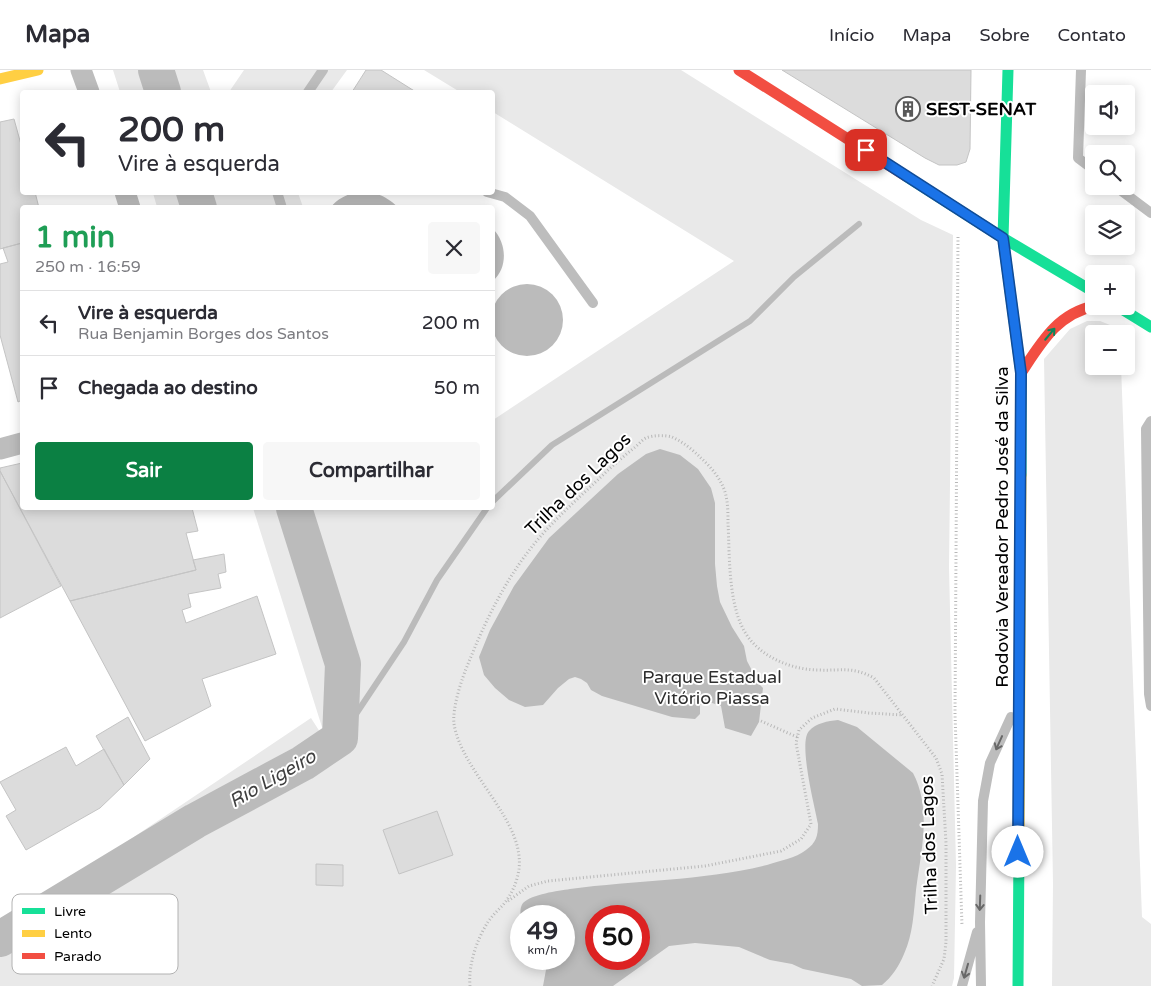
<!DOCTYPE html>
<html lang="pt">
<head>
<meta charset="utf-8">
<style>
	body { margin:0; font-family:"Varela Round",sans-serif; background:#f7f7f7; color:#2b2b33; height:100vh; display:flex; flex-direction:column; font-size:19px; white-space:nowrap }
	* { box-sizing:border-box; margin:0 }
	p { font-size:16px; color:#7c7c81 }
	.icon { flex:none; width:28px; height:28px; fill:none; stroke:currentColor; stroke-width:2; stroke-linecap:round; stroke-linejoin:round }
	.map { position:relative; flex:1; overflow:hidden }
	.sheet { position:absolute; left:20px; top:135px; width:475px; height:305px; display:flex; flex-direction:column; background:#fff; border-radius:5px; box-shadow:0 2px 12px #0003 }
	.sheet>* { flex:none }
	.guide { position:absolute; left:20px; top:20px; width:475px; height:105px; border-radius:5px; box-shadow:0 2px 12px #0003; background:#fff; color:#2b2b33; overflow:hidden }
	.tools { position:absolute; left:1085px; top:15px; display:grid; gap:10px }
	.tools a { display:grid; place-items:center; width:50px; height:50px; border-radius:5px; background:#fff; box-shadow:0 2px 12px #0003; font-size:25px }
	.speed { position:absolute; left:510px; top:835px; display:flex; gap:10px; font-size:25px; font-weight:700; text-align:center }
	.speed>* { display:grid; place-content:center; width:65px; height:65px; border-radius:50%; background:#fff; box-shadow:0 2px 12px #0003; line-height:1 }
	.speed small { font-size:12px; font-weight:400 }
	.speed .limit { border:8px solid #d22; background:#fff; color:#111 }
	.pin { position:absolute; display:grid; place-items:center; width:42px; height:42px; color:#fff; margin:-21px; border-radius:10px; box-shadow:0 2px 8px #0006 }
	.me { position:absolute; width:55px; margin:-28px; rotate:0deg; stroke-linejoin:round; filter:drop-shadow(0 0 4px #0008) }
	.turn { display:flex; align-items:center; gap:18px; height:105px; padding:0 15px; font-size:22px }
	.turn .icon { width:65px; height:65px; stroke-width:2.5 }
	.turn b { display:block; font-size:35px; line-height:42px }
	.round { display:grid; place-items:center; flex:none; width:52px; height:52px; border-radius:5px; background:#f7f7f7 }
	.overview { display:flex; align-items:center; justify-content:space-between; height:85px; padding:0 15px }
	h1 { font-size:30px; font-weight:700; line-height:38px; color:#1e9e55 }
	.primary-button { display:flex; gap:10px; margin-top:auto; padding:10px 15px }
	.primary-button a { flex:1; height:58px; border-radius:5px; background:#0b8043; color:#fff; font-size:20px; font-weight:700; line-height:58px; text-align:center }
	.primary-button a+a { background:#f7f7f7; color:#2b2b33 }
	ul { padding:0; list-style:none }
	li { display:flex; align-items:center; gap:15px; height:65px; padding:0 15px; border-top:1px solid #e1e1e2 }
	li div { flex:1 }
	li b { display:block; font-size:19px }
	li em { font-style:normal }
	header { display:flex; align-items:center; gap:30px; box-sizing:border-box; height:70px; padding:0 25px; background:#fff; border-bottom:1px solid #e1e1e2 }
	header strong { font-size:24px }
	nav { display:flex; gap:28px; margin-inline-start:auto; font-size:18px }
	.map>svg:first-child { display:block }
</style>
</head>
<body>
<header>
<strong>Mapa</strong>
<nav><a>Início</a><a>Mapa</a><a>Sobre</a><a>Contato</a></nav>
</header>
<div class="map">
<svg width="1151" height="916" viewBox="0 0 1151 916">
	<rect width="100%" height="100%" fill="#fff"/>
	<!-- green -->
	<path fill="#e9e9e9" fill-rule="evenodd" d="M113,0H203L211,22H120Z
		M244,0H347L331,22H229Z
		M424,0H681L921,150L953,165L949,497L956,796L954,908L952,916H0V851L101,789L311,648L327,673L253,438H492L493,350L734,191L493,42L492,22H460ZM521,846H564V889H521ZM596,846H639V889H596Z
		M153,123H298L303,137H157Z
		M1087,251H1100L1120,259V264H1094V296H1121L1142,847L1151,854V916H1052L1053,814L1044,289L1070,259Z"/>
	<!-- water -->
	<path fill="#bbb" fill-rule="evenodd" d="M356,122C376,122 383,124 398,137H331C337,129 346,125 356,122Z
		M493,159C507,173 508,198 493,211Z
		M491 250a36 36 0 1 1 72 0a36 36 0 1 1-72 0Z
		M660,379L680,385L698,399L711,418L715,433V494L717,516L720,532L732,557L744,576L747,591L759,614L763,618L759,652L751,666L725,658L721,636L709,632L700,635V644L695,649L672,647L602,626L591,620L587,613L581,609L575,607L569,609L558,618L543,635L525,637L509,630L495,618L484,605L479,587L490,560L514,516L549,468L618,404L646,384Z
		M838,650L857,657L913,703C932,739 921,781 916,820C914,840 913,865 904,884C899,896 892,907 882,915L862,916L851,909L803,899L792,894L770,890L739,877L695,873L669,876L613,916H543L548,889H564V846H521V848C520,843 520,837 523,833C532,824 558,821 570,819C636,810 703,811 767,795C779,791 796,788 806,780C816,773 818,766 818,754C815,737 798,673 809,661C816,653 828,651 838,650ZM596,846H639V889H596Z"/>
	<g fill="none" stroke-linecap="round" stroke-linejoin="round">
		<!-- stream -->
		<path stroke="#bbb" stroke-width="6" d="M492,432L552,375L750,251L794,207L859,154
			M340,668L404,572L437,510L487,438"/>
		<!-- river -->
		<path stroke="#bbb" stroke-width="36" d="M156,0L163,22
			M194,122L199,138
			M0,869L195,751L303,693L340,668L343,594L294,438"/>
	</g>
	<!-- building -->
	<path fill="#dcdcdc" stroke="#c4c4c4" d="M366,0H381L416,22H352Z
		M782,0H971L970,79L966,92L957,95H939L925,88Z
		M14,49L22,78V122H35L39,138H22V173L0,179V52Z
		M22,173V330L18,332L0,265V194L8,192L3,178Z
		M22,393V438H192L198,461L186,463L196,500L70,531L0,401V398Z
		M0,401L61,516L0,548Z
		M224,484L226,502L218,504L221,518L188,524L191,537L182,540L186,553L257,526L276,584L202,609L211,636L145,671L70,531L196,500L193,490Z
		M128,647L150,689L124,715L96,666Z
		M66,677L76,696L104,679L124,715L100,738L26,780L6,746L16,740L0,712Z
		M437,741L453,785L399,804L383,760Z
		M316,794L343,795V816L316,815Z"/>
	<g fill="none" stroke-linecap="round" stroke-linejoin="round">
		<!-- path -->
		<path stroke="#b8b8b8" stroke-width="3" stroke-dasharray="1 2.5" stroke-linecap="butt" d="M958,167L955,644L962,856
			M761,651L797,667
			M508,831L529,816L548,811L705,796L781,781L801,769L811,754L796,673L799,660L812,648L835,639L869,643L903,645
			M470,916C468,895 477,869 488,852C492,846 497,841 502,836C511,826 517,813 519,799C525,750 462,703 454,654C452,638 462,608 468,594C486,549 508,504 540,467C559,445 582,425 603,405C613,395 623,387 634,378C638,375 642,370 646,368C653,365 665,365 672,367C683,372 693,380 701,388C711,397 721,409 725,422C728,432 728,443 728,453C730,488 727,546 753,573C769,590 795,600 819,600C842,601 852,596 874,608L936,688L942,704L946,773V872L944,889L932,916"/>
		<!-- lane -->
		<path stroke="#bdbdbd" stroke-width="10" d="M1081,0L1078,88L1094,100
			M308,22L323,0
			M1115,116L1151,143
			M277,122L282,138
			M487,122L505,127L530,146L593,233
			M1151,351L1146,359L1149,624L1151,636
			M962,916L977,862
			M981,916L980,852L983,731L990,693L1011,647"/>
		<!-- street -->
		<path stroke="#bdbdbd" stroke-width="21" d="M81,0L89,22
			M125,122L130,138
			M0,379L22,373"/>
		<!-- fast -->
		<path stroke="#16e098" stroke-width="11" d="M1008,0L1003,168L1021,303V405
			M906,106L1003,168L1094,222
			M1117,236L1151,257
			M1018,916L1019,775"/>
		<!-- slow -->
		<path stroke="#ffcf43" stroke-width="11" d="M0,9L38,0
			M1019,775L1021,405"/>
		<!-- jam -->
		<path stroke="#f24e42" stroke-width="11" d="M739,0L906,106
			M1021,303C1041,273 1057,244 1094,236"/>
	</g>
	<!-- one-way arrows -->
	<defs><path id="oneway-shaft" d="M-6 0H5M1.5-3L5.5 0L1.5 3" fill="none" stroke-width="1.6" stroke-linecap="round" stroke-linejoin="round" transform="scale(1.25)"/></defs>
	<use stroke="#0d865b" href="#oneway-shaft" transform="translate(1050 264) rotate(-50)"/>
	<g stroke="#686868">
		<use href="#oneway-shaft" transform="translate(999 673) rotate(114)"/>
		<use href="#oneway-shaft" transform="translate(980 833) rotate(92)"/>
		<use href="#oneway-shaft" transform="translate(966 901) rotate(106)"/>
	</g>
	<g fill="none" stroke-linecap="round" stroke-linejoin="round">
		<defs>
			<path id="route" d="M866,80L1003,168L1021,303L1018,782"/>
		</defs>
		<!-- route casing -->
		<use href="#route" stroke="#114b97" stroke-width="12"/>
		<!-- route -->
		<use href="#route" stroke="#1a73e8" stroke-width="9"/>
	</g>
	<!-- icons -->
	<defs>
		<symbol id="building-ring" viewBox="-11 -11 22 22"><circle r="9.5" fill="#fff" stroke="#595959" stroke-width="1.5"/><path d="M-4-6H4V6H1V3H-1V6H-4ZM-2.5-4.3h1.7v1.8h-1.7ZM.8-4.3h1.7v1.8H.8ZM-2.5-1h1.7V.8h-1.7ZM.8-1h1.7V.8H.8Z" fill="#595959"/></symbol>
	</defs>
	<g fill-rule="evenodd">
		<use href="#building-ring" x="894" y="25" width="28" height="28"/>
	</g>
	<g text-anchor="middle" stroke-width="4" stroke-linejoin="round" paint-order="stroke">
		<!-- poi labels -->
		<g font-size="18" font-weight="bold" fill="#000" stroke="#fff" text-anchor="start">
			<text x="926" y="45">SEST-SENAT</text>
		</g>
		<!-- street labels -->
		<g font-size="18" fill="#000" stroke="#fff">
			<text transform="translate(578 414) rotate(-44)" y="6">Trilha dos Lagos</text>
			<text transform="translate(1002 457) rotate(-90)" y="6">Rodovia Vereador Pedro José da Silva</text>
			<text transform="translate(929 775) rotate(-92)" y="6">Trilha dos Lagos</text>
		</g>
		<!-- park labels -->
		<g font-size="18" fill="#2e2e2e" stroke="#fff">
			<text x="712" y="613">Parque Estadual<tspan x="712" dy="21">Vitório Piassa</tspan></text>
		</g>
		<!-- water labels -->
		<g font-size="19" font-style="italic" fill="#3f3f3f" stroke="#fff">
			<text transform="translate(272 708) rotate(-30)" y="7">Rio Ligeiro</text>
		</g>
	</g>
	<!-- legend -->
	<rect x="12" y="824" width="166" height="80" rx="8" fill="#fff" stroke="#b2b2b2" stroke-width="1"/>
	<rect x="22" y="838" width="23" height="6" fill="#16e098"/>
	<rect x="22" y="860" width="23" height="7" fill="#ffcf43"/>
	<rect x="22" y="883" width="23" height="6" fill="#f24e42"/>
	<g font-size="14" fill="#000">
		<text x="54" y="846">Livre</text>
		<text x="54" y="868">Lento</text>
		<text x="54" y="891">Parado</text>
	</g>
</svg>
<div class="tools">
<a><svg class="icon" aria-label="sound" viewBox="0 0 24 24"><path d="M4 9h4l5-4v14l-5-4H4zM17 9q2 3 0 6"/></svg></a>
<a><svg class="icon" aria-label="search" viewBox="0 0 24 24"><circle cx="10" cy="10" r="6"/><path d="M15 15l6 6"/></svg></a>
<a><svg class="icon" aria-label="layers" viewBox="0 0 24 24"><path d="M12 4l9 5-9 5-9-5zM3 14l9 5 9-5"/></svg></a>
<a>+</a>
<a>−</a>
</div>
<div class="speed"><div>49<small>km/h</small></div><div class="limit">50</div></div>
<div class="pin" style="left:866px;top:80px;background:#d93025"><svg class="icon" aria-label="arrive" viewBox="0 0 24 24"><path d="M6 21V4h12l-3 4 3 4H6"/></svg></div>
<svg class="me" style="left:1018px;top:782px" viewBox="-20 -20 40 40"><circle r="19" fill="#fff"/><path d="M0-13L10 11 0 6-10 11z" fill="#1a73e8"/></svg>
<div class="guide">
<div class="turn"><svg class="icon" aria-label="left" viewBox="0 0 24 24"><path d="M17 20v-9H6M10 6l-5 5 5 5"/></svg><div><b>200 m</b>Vire à esquerda</div></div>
</div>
<section class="sheet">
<div class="overview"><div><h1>1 min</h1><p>250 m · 16:59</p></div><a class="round"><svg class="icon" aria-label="close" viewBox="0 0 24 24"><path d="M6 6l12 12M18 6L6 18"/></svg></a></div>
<ul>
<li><svg class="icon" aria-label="left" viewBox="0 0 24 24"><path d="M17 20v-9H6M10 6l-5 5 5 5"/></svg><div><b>Vire à esquerda</b><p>Rua Benjamin Borges dos Santos</p></div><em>200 m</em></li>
<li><svg class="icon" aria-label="arrive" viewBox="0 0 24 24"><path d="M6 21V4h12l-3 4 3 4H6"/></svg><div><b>Chegada ao destino</b></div><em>50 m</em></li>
</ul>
<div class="primary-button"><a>Sair</a><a>Compartilhar</a></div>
</section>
</div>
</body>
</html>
